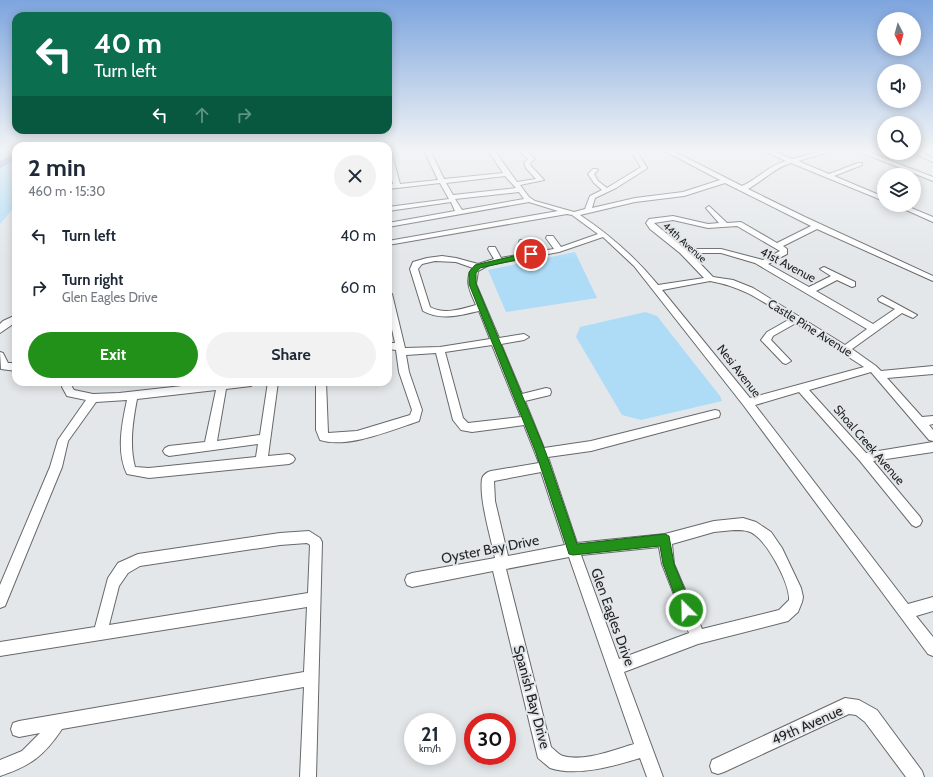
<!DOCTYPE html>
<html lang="en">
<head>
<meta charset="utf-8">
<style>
	body { margin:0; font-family:Cabin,sans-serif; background:#f2f2f3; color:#1f2937; height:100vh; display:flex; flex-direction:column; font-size:15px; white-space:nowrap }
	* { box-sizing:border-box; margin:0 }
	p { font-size:13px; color:#747a83 }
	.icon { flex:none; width:22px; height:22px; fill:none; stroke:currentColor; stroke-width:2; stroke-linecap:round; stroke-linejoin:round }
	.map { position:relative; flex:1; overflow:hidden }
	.side { position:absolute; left:12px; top:142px; width:380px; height:244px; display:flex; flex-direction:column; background:#fff; border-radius:12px; box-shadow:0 2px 10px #0003 }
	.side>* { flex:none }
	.guide { position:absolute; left:12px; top:12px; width:380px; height:122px; border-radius:12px; box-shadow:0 2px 10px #0003; background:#0b6e4f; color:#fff; overflow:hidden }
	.needle { width:26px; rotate:174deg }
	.buttons { position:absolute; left:877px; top:12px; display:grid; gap:8px }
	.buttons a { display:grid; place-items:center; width:44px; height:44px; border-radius:50%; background:#fff; box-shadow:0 2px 10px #0003; font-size:20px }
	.speed { position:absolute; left:404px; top:713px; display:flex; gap:8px; font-size:20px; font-weight:700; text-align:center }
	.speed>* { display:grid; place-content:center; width:52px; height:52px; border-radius:50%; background:#fff; box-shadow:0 2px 10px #0003; line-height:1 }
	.speed small { font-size:10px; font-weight:400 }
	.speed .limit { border:6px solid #d22; background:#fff; color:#111 }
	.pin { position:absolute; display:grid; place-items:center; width:34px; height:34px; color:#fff; margin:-17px; border:2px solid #fff; border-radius:50%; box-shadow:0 1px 4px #0007 }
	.me { position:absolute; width:44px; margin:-22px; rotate:337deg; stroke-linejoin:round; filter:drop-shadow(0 0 3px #0008) }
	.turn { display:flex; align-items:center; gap:14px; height:84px; padding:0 16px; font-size:18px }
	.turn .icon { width:52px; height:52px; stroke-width:2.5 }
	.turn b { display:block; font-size:28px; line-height:34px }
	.lanes { display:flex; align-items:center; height:38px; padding:0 16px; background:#0003; justify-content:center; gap:20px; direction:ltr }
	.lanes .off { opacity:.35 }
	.round { display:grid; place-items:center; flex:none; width:42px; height:42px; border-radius:21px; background:#f2f2f3 }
	.summary { display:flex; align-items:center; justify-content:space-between; height:68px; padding:0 16px }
	h1 { font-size:24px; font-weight:700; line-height:30px }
	.primary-button { display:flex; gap:8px; margin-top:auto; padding:8px 16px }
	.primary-button a { flex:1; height:46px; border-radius:24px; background:#229119; color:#fff; font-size:16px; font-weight:700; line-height:46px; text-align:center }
	.primary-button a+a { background:#f2f2f3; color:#1f2937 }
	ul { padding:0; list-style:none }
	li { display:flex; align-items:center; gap:12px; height:52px; padding:0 16px }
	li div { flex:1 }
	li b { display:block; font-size:15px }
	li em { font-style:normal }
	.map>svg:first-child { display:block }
</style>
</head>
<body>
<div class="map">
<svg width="933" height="777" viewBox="0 0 933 777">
	<rect width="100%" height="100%" fill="#e3e7e9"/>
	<!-- green -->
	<path fill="#aedcf7" d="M0,150H16V205L0,224Z
		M575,252L597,298L506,312L488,270Z
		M645,312L657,316L720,396L722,401L641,420L622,415L576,337L580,327Z"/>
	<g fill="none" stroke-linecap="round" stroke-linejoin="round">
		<!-- river -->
		<path fill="#7d8fd0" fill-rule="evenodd" d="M16,153V160L0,168V161Z"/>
		<defs>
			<path id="minor" d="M388,150L391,151L400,184L438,180L424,150H430L444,179L503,173L488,150H494L517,182L536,179L526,168L524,163L528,159L519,150H525L535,159L530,163L531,166L544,180L520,185L529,197L535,201L574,212L585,209L590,196L602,190L594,183L588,174L593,169H597L598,170L594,174L598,181L607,188L641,167L632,153V150H638V153L647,168L646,169L616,188L595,198L592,208L635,198L683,192L720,180L663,150H671L742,186C758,179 769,165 786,161L762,150H770L792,159L826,150H836L798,161L829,174L858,163H862V165L834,176L884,197V201L791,163C774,168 763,181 748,189L805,217L933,276V281L817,229L783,246L787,249V254L768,264L809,287L831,276L820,269L824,267L855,282V286L852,287L837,280L816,291L873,324L895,309L879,301L878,299L882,296L917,315L913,318L902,313L852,349L876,366L881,371L933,366V374L887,378L922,417L933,416V424L929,425L933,430V441L929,440L871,372L809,390L866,453L933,442V452L873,461L920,517L922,521L920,525L916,527L912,525L860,461L799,392L755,405L908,604L933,597V611L916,616L933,637V656L928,654L744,406L634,266L603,237L559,252L489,265L478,271L476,284L499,338L524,334L529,337L524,340L501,344L522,394L546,388L550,389L551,392L550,395L525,401L544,448L591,441L715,410L719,411L720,414L719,417L715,418L591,451L548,457L577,543L665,534L714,521L743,518L756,522L771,532L782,548L801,588L803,597L802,602L798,612L788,621L698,644L624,672L663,777H647L640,758C614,766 577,777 550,768C546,765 542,761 538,758L493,571L412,587L407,585L405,580L407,575L412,573L495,558C491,538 479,499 482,479C483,475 487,472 491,471L539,463L524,425L472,432L461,430L453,420L436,353L406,355L409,372L422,410L419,421C392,430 347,449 320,440L316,430V382H326L328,433L357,431L410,415L412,410L399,372L396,350L388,349V343H395L388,311V291L392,294L405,348L440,347L490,339L479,311C460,315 441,321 423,311L410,269L413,262L427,258L442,256L456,258L478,264L494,259L488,249L489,247H495L501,258L527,253L519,242L520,240H526L534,252L554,249L546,238L547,236H553L561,247L598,234L572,215L567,214L388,245V241L558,211L529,202L388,227V223L455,211L451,202L388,211V207L449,199L440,183L388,189V185L393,184L388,163ZM505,176L516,188L453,195L446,183ZM725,183L811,226L777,243L741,222L727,223L709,206L706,208L719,223L708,224L673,216L649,219L646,223L650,229L680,253L704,278L658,285C635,257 610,235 580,215L635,202L684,196ZM519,192L524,199L462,210L455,199ZM673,220L708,228L737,226L780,251L763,260L721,249H685L654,223ZM690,253H721L755,263L867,329L845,345L753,288L733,280L713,277ZM435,261L456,262L473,268C463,280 471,293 476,305C462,309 444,315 430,307L418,269L422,264ZM710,281C744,287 762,301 790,319L767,332L761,340L783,363L786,364L791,361L771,340L773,336L796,323L864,367L750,398L662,290ZM492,345L521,417L468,423L463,418L445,352ZM541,472L565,545L508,556L495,501L494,481ZM734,530C742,530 749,530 755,535C769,545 790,584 789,600L779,610L702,629L674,564L672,544L714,532ZM659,547L662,564L689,633L619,659L581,555ZM569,557L634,744C613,750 585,762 563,756C559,755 555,750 551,747L506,569Z
				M855,150H863L933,177V181Z
				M922,150H929L924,154L933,158V162L918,155V153Z
				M895,205H904L933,217V222Z
				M16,315V322L0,333V324L3,321Z
				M0,352L3,353L8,363H16V371L1,369Z
				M64,382H74L72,387L74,390L93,394L119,393L218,382H256L251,386L226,389L217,441L260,435L268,382H278L268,456L289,454L293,456L295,459L293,462L289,464L149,478L127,474C116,452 122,423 127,400L96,402L68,441L62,467L5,606L0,608V585L50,467L58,440L86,400L67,396L62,387ZM216,390L205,442L169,446L165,448L163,451L165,454L169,456L258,444L256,457L149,468L135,467C129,445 133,420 137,399Z
				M309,531L320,538L322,542L316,777H300L304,687L62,729C44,756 30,766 0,776V760L22,751L40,733L19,737L13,735L11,729L13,723L19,721L304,672L307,607L0,656V642L95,627L108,578L118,563L138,554L280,533ZM307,543L310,545L308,593L109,625L119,586L128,573L140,566L280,545Z
				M845,698L859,700L877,710L922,771L924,777H906L865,722L856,715L849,714L724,772L718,774L712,772L710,766L712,760Z"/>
		</defs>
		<!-- minor casing -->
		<use href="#minor" stroke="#66696b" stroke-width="2"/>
		<!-- minor -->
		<use href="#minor" fill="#fff" fill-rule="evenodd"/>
	</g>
	<!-- sky -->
	<linearGradient id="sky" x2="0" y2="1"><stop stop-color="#7da5de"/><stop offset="0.58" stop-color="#f2f4f5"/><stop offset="1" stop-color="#f2f4f5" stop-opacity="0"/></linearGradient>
	<rect width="933" height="259" fill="url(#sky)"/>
	<!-- route -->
	<path fill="#229119" stroke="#165e10" d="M531,252L535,254L533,256L480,268L476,273V284L546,453L577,544L665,534L669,536L674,564L693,610L691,615L686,617L682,615L663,564L660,546L573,555L569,554L536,453L469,284V272L475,265Z"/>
	<g text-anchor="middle" stroke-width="4" stroke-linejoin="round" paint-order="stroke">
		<!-- far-street labels -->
		<g font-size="10" fill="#242526" stroke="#e3e7e9">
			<text transform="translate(685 242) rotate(42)" y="4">44th Avenue</text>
		</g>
		<!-- street labels -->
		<g font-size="12" fill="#242526" stroke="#e3e7e9">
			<text transform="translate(788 265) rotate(28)" y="4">41st Avenue</text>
			<text transform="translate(810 328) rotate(32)" y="4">Castle Pine Avenue</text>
			<text transform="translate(739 371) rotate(52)" y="4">Nesi Avenue</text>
			<text transform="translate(869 445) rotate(49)" y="4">Shoal Creek Avenue</text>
		</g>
		<!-- near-street labels -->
		<g font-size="14" fill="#242526" stroke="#e3e7e9">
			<text transform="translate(490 549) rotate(-11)" y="5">Oyster Bay Drive</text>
			<text transform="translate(613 617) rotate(70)" y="5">Glen Eagles Drive</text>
			<text transform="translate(532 697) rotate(75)" y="5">Spanish Bay Drive</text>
			<text transform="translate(807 725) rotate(-24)" y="5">49th Avenue</text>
		</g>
	</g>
</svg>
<div class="buttons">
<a><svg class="needle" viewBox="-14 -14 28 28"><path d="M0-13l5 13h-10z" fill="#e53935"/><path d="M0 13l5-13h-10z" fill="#747a83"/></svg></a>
<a><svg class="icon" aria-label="sound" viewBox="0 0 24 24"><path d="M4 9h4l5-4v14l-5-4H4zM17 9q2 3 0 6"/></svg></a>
<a><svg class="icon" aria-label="search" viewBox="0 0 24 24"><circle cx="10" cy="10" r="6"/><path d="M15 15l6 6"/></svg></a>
<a><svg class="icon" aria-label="layers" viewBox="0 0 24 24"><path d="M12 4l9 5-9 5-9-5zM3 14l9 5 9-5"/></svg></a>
</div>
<div class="speed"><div>21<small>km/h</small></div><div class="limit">30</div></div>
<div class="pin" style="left:531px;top:254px;background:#d93025"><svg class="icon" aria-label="arrive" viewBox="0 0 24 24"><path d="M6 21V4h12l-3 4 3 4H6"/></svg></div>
<svg class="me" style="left:686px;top:610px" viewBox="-20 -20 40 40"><circle r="17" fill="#229119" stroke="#fff" stroke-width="3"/><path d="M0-11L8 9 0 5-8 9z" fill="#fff"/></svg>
<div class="guide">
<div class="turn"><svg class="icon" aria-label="left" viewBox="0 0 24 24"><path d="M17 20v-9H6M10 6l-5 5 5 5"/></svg><div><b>40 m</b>Turn left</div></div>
<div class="lanes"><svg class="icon" aria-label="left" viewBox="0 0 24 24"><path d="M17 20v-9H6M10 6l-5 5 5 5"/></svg><svg class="icon off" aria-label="ahead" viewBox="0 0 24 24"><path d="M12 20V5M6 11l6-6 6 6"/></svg><svg class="icon off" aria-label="right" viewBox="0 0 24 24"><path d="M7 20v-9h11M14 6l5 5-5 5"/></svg></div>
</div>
<section class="side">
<div class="summary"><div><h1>2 min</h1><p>460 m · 15:30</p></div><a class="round"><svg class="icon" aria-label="close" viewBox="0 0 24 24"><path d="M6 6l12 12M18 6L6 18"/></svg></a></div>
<ul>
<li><svg class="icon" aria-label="left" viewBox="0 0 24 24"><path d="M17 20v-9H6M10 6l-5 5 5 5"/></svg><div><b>Turn left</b></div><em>40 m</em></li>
<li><svg class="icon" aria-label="right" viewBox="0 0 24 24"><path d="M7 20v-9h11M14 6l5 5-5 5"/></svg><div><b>Turn right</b><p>Glen Eagles Drive</p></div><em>60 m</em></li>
</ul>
<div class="primary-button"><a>Exit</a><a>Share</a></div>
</section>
</div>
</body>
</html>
